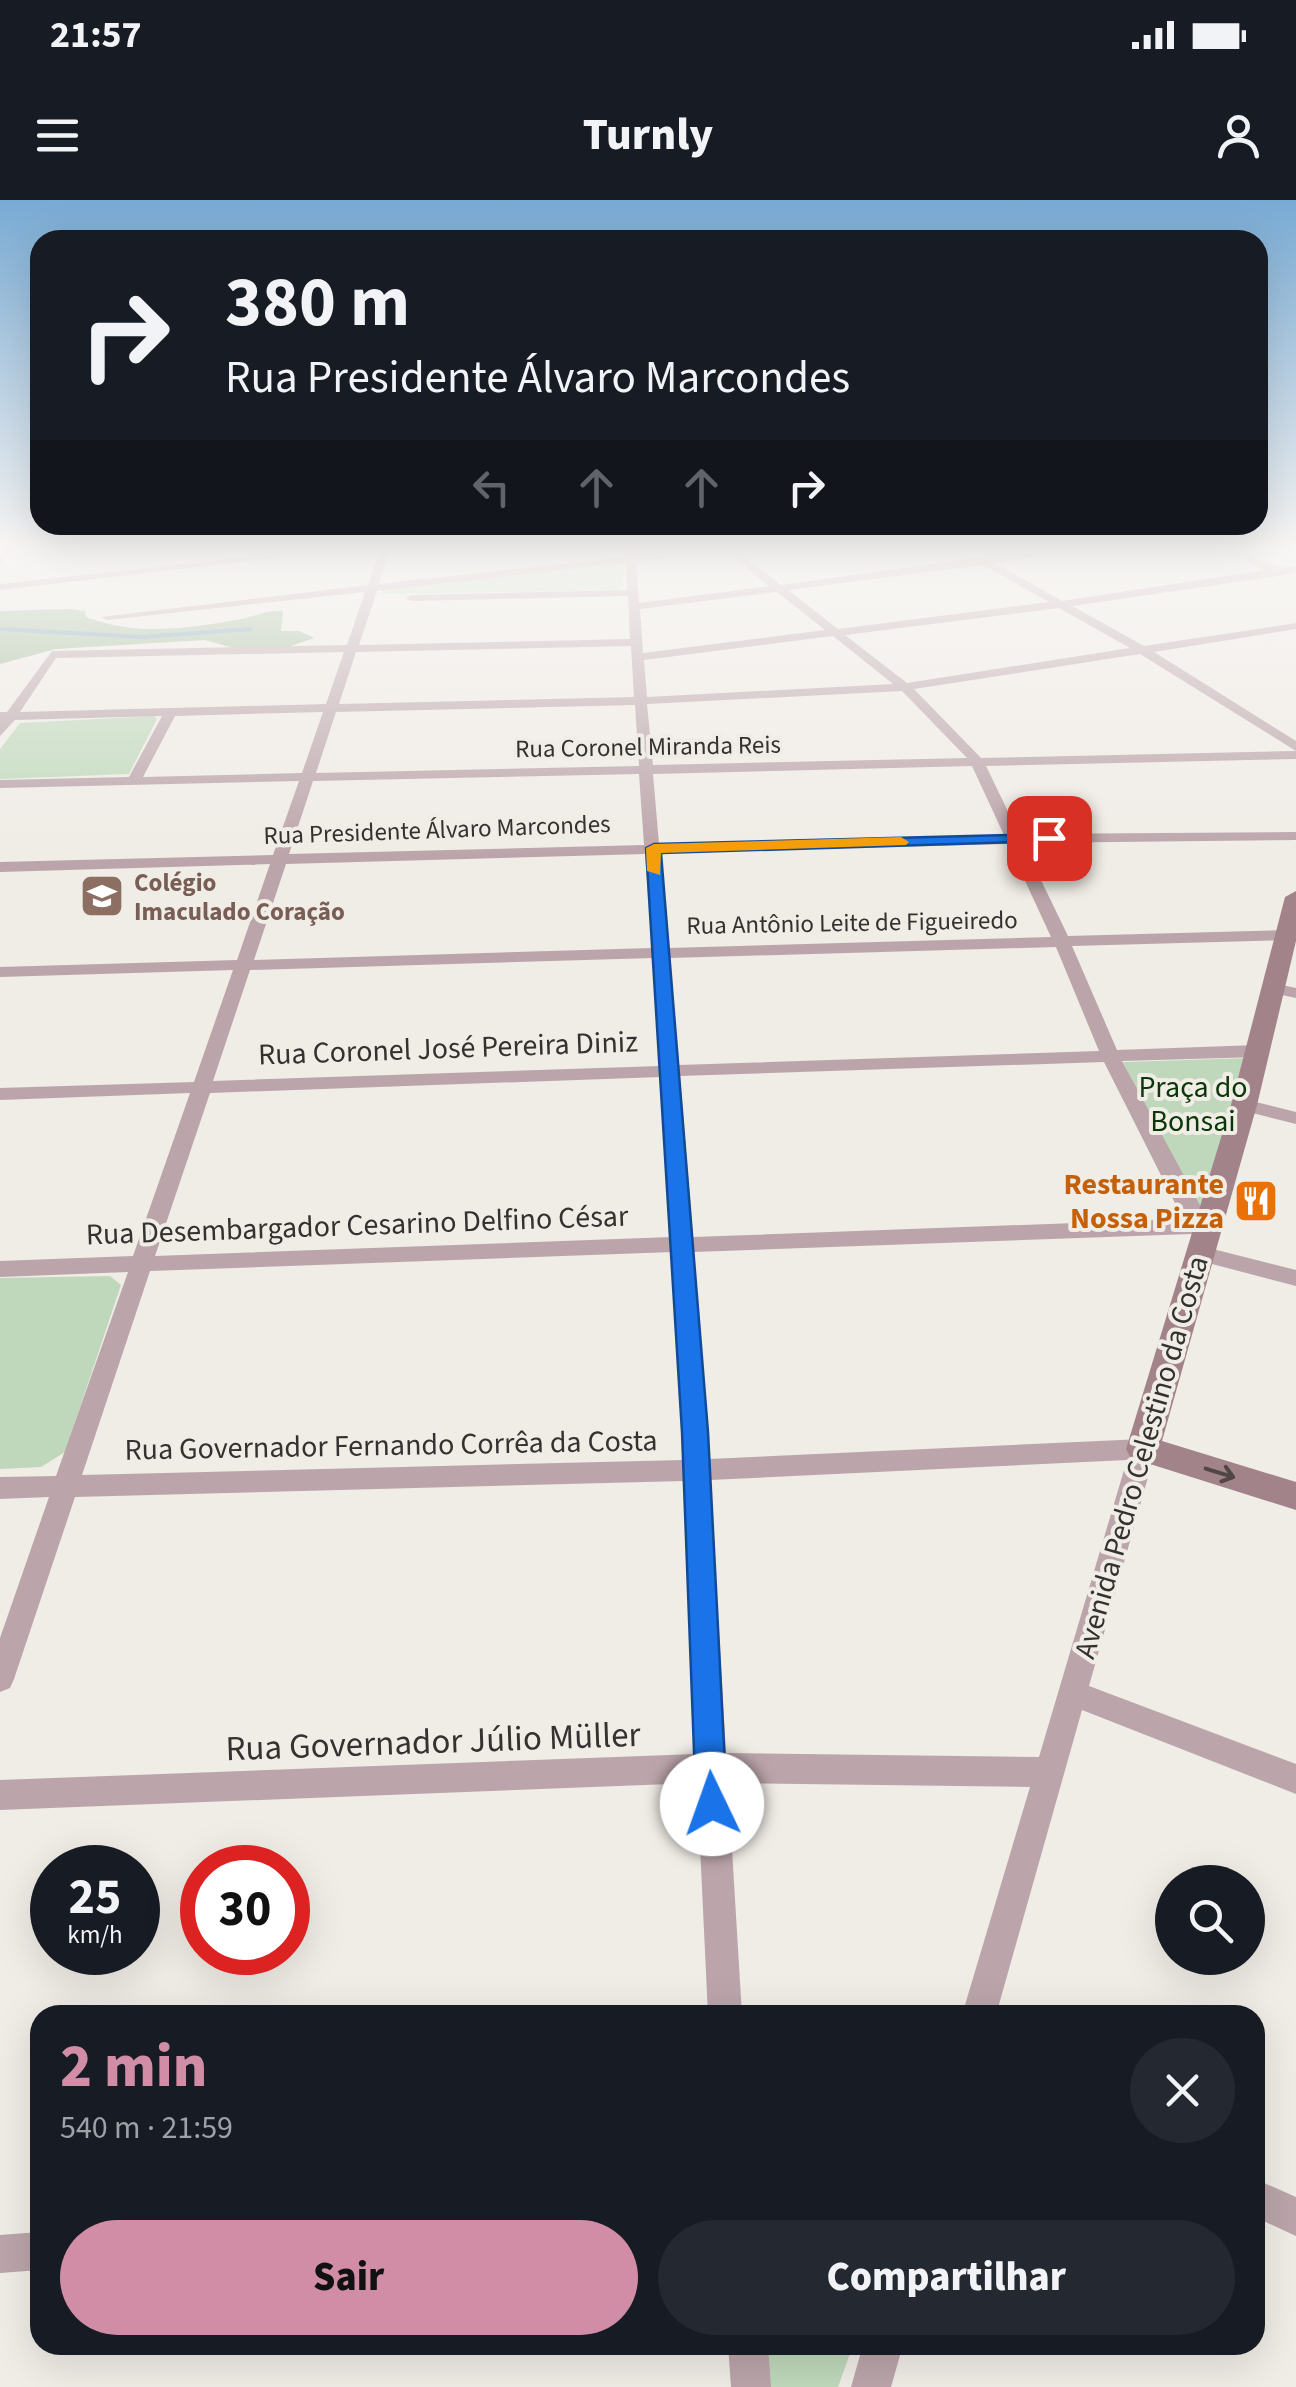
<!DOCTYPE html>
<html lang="pt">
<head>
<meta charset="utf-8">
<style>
	body { margin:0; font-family:"Source Sans 3",sans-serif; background:#242831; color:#f1f3f6; height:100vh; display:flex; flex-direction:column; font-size:38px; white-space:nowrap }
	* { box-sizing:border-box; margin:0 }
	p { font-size:32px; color:#9ea1a6 }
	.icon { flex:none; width:55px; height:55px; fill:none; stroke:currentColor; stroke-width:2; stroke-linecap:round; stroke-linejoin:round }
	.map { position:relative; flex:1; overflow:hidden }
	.sheet { position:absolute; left:30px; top:1805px; width:1235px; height:350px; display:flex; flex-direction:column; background:#171b24; border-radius:30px; box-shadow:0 10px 40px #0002 }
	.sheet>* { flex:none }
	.banner { position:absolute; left:30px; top:30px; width:1238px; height:305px; border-radius:30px; box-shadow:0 10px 40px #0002; background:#171b24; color:#f1f3f6; overflow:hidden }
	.controls { position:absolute; left:1155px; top:1665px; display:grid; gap:20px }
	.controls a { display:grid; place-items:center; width:110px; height:110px; border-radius:50%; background:#171b24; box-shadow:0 10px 40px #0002; font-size:50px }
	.speed { position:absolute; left:30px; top:1645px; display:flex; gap:20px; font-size:50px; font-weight:700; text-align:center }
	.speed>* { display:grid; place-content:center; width:130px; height:130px; border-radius:50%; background:#171b24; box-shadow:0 10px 40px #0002; line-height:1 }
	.speed small { font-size:25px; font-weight:400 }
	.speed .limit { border:15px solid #d22; background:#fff; color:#111 }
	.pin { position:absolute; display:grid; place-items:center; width:85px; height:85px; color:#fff; margin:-42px; border-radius:20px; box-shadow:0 5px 15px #0006 }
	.me { position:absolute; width:110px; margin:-55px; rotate:357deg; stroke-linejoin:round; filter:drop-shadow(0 0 8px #0008) }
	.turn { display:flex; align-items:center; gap:35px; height:210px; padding:0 30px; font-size:45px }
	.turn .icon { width:130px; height:130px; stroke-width:2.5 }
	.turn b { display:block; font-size:70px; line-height:85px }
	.lanes { display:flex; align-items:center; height:95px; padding:0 30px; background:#0003; justify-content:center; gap:50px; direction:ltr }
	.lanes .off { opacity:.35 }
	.round { display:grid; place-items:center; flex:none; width:105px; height:105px; border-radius:52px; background:#242831 }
	.overview { display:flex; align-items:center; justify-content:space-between; height:170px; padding:0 30px }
	h1 { font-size:60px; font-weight:800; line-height:75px; color:#d08da5 }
	.primary-button { display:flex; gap:20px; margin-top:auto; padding:20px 30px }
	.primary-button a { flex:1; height:115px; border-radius:60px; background:#d08da5; color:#111; font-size:40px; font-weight:800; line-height:115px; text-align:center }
	.primary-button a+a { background:#242831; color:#f1f3f6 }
	.status { display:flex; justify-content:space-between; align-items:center; height:70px; padding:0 50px; background:#171b24; direction:ltr }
	.status svg { height:28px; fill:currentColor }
	header { display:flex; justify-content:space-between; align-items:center; height:130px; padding:0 30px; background:#171b24; font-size:45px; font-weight:800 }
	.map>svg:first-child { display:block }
</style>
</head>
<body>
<div class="status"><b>21:57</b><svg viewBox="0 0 49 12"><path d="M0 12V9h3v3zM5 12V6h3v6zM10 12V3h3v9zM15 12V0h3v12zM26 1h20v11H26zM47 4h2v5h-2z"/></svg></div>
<header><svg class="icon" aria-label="menu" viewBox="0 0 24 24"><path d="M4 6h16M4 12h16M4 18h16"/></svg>Turnly<svg class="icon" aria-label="person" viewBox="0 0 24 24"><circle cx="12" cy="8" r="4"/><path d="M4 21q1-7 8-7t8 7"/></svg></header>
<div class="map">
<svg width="1296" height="2187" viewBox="0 0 1296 2187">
	<rect width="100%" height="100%" fill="#f0ece6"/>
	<!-- green -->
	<path fill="#bfd8bb" d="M615,365L624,369L623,388L617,390L381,394L383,390L397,387Z
		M154,516L157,519L129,574L0,579V549L20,523Z
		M1249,858L1204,1029L1123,862Z
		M110,1076L121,1085L65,1252L41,1267L0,1269V1078Z
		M758,2145H853L838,2187H762Z"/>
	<!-- forest -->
	<path fill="#9bb997" d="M68,409L85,411L86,417C136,436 184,429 236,420C252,418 267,409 283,411L281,431H299L314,438L288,447L237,449L205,440L56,449L0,464V411Z"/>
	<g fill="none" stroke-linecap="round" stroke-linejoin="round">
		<!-- stream -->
		<path stroke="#719ab3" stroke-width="4" d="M0,429L143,437L251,429"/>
		<!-- street -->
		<path fill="#bba5aa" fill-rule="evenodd" d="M5,350H15L0,364V355Z
			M311,350H343L0,390V384Z
			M380,350H390L379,384L625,357V350H635L636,356L723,350L636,362L639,403L769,386L725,350H736L781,385L982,357L1079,350L995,363L1062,401L1265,370L1225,350C1253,350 1266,370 1296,366V372L1279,376L1072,406L1144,446L1296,423V429L1154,452L1296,541V559L986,566L1019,634L1296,632V640L1023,643L1068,736L1286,730L1294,735L1286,740L1072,746L1117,850L1258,845L1267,851L1258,857L1122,861L1216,1035L1213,1040H1197L1191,1034L694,1052L709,1259L1143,1239L1152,1242L1156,1249L1089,1486L1296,1564V1594L1082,1510L996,1815H962L1030,1587L728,1583L742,1815H708L697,1583L0,1610V1580L696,1554L684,1281L75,1297L14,1479L10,1488L0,1492V1438L49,1297L0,1299V1277L56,1276L128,1072L0,1077V1061L133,1056L190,893L0,900V888L194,882L233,770L0,777V767L237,760L270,664L0,672V662L273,655L299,581L0,588V580L129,577L162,516L15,520L0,536V512H7L52,451L347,445L365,392L107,420L101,417L368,385ZM626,363L627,390L411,395L406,398L411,401L628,396L630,439L359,445L377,391ZM983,365L1049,402L838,429L788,390ZM777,392L825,430L643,453L640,409ZM1059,408L1130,448L907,483L845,435ZM833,436L893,484L647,497L644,460ZM631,446L634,497L339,504L356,452ZM344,452L326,504L20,512L56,458ZM1140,454L1296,551L981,558L914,489ZM902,491L967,558L653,565L647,504ZM635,505L639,566L316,573L336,512ZM323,512L302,573L143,577L175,516ZM972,566L1004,635L659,644L653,574ZM639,574L644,645L289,654L313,581ZM1008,644L1051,737L669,748L660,653ZM645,654L652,748L254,760L286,664ZM1056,747L1099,851L679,865L670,758ZM653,758L660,866L213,881L250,770ZM1104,862L1183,1019L693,1037L680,876ZM661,877L672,1037L155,1056L210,893ZM673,1052L683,1260L82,1275L150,1071ZM1127,1260L1039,1557L726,1553L710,1280Z
			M1273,783L1296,788V798L1267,792L1264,788Z
			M1244,899L1296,912V924L1237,909L1234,905Z
			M1201,1046L1296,1070V1086L1193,1059L1190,1054L1193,1049Z
			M1255,1979L1296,1997V2036L1255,2017Z
			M40,2032V2070L0,2073V2035Z
			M728,2145H768L771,2187H731Z
			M863,2145H903L891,2187H851Z"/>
		<!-- secondary -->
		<path fill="#a2838a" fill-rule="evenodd" d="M1296,691V741L1257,905L1162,1241L1296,1282V1310L1131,1258L1126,1249L1231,905L1285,697Z"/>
	</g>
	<!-- one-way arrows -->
	<defs><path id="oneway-shaft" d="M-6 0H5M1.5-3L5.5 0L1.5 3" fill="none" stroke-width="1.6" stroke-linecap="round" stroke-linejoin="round" transform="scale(2.5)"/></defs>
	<use stroke="#504646" href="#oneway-shaft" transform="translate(1220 1273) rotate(17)"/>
	<!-- sky -->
	<linearGradient id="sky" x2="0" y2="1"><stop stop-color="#78aad3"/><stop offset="0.53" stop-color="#f8f6f4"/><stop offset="1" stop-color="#f8f6f4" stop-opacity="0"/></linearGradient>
	<rect width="1296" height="656" fill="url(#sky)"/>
	<!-- route -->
	<path fill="#1a73e8" stroke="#114b97" stroke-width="2.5" d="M1049,634L1054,635V641L661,653L708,1232L727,1604L723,1614L712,1619L700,1614L696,1604L682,1232L646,648L654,644Z"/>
	<!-- slow -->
	<path fill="#f59e0b" d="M901,637L909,642L906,645L661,653L660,675L647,671L646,648L654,644Z"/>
	<!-- icons -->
	<defs>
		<symbol id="school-square" viewBox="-11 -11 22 22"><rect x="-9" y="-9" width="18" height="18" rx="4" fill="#8d6e63" stroke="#f0ece6"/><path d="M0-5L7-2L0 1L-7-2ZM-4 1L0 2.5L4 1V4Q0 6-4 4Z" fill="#fff"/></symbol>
		<symbol id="restaurant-square" viewBox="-11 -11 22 22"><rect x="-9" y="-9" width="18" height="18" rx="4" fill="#e8710a" stroke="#f0ece6"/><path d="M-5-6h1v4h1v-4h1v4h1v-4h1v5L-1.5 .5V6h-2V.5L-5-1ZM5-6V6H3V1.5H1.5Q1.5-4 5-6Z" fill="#fff"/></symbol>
	</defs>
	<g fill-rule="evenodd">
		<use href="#school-square" x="77" y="671" width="50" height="50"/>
		<use href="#restaurant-square" x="1231" y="976" width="50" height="50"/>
	</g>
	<g text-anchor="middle" stroke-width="8" stroke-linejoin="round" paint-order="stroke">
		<!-- far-street labels -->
		<g font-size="25" fill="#343230" stroke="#f0ece6">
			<text transform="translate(648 546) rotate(-1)" y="9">Rua Coronel Miranda Reis</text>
			<text transform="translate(437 629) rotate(-2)" y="9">Rua Presidente Álvaro Marcondes</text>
			<text transform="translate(852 722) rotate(-1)" y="9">Rua Antônio Leite de Figueiredo</text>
		</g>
		<!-- far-education labels -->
		<g font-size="25" font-weight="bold" fill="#785e54" stroke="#f0ece6" text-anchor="start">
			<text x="134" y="691">Colégio<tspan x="134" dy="29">Imaculado Coração</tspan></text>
		</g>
		<!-- street labels -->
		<g font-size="30" fill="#343230" stroke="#f0ece6">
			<text transform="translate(448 848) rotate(-2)" y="10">Rua Coronel José Pereira Diniz</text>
			<text transform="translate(357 1025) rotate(-2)" y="10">Rua Desembargador Cesarino Delfino César</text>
			<text transform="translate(391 1245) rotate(-1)" y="10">Rua Governador Fernando Corrêa da Costa</text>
			<text transform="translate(1141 1257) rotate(-74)" y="10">Avenida Pedro Celestino da Costa</text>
		</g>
		<!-- park labels -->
		<g font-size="30" fill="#0c3606" stroke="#f0ece6">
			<text x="1193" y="897">Praça do<tspan x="1193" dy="34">Bonsai</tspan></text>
		</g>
		<!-- food labels -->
		<g font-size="30" font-weight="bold" fill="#c56008" stroke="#f0ece6" text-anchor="end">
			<text x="1224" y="994">Restaurante<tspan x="1224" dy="34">Nossa Pizza</tspan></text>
		</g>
		<!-- near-street labels -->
		<g font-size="35" fill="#343230" stroke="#f0ece6">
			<text transform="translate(433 1541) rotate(-2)" y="12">Rua Governador Júlio Müller</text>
		</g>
	</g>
</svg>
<div class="controls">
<a><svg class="icon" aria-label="search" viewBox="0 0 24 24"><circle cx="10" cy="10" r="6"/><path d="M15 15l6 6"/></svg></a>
</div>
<div class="speed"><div>25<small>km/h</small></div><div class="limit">30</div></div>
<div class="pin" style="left:1049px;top:638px;background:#d93025"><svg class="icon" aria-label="arrive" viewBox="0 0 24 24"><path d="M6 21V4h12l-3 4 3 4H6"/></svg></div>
<svg class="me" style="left:712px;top:1604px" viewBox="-20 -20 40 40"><circle r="19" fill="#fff"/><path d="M0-13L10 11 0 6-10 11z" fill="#1a73e8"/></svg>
<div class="banner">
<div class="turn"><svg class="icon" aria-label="right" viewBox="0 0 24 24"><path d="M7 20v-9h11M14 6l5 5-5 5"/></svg><div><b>380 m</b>Rua Presidente Álvaro Marcondes</div></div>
<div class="lanes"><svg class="icon off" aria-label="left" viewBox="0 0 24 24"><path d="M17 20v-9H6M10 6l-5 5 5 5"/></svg><svg class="icon off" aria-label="ahead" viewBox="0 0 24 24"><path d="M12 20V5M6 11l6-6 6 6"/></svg><svg class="icon off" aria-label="ahead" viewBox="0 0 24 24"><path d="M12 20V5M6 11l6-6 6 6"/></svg><svg class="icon" aria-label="right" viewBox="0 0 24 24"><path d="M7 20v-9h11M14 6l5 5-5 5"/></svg></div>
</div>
<section class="sheet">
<div class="overview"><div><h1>2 min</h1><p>540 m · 21:59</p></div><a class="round"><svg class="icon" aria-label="close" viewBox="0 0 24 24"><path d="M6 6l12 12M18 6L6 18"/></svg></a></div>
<div class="primary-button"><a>Sair</a><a>Compartilhar</a></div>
</section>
</div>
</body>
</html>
